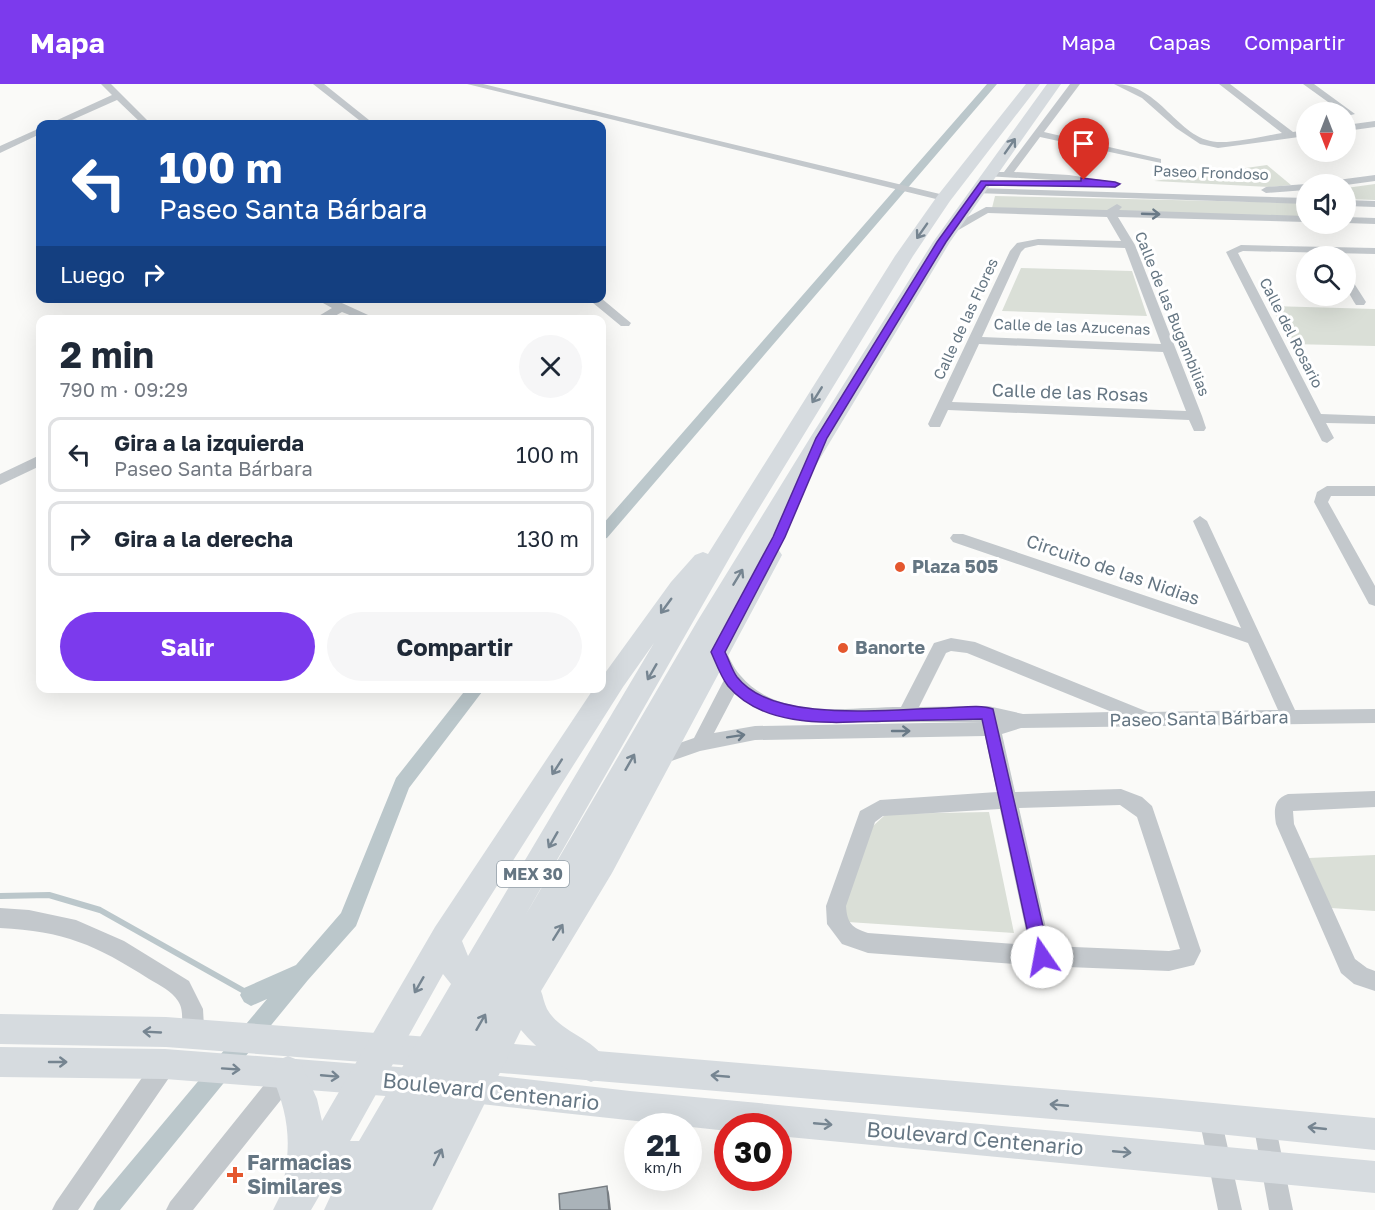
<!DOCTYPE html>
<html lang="es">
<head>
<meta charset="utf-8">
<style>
	body { margin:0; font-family:"Golos Text",sans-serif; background:#f6f6f7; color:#1f2937; height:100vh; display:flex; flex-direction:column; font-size:22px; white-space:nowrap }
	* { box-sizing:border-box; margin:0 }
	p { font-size:20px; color:#747a83 }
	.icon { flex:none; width:33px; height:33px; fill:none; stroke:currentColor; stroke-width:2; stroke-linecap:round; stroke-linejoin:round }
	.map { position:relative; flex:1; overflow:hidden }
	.details { position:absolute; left:36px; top:231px; width:570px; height:378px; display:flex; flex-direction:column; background:#fff; border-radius:12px; box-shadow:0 6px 24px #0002 }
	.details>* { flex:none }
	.top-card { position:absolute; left:36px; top:36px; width:570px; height:183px; border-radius:12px; box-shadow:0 6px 24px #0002; background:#1a4fa0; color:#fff; overflow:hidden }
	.needle { width:39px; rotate:180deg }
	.fabs { position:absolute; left:1296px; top:18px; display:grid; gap:12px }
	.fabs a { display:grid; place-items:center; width:60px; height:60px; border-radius:50%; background:#fff; box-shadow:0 6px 24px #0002; font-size:30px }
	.speed { position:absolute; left:624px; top:1029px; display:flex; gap:12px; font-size:30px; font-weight:700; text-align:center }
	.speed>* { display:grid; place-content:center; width:78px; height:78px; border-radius:50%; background:#fff; box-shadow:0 6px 24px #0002; line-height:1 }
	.speed small { font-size:15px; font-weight:400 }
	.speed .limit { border:9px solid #d22; background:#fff; color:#111 }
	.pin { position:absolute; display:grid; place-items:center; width:51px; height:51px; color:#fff; margin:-62px -26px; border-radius:50% 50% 50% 0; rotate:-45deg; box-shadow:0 0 6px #0007 }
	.pin .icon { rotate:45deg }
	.me { position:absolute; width:66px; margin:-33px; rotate:348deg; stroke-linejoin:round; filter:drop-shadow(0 0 4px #0008) }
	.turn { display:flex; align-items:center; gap:21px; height:126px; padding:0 24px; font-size:27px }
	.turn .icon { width:78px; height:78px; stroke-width:2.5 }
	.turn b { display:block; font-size:42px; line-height:51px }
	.then { display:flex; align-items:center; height:57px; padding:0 24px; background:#0003; gap:12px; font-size:22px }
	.round { display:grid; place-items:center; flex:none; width:63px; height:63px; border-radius:32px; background:#f6f6f7 }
	.overview { display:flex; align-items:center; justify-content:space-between; height:102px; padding:0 24px }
	h1 { font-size:36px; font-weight:700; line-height:45px }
	.cta { display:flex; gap:12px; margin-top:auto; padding:12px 24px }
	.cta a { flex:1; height:69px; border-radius:36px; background:#7c3aed; color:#fff; font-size:24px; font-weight:700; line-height:69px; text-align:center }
	.cta a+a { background:#f6f6f7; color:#1f2937 }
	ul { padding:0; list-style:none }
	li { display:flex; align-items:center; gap:18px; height:75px; margin:0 12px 9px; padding:0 12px; border:3px solid #e0e1e3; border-radius:12px }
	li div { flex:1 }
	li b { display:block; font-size:22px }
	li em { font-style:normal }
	header { display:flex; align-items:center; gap:36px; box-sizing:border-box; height:84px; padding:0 30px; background:#7c3aed; color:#fff }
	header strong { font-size:28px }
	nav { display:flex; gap:33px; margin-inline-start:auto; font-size:21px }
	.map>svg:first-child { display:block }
</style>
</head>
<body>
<header>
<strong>Mapa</strong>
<nav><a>Mapa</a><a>Capas</a><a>Compartir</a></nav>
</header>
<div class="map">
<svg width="1375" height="1126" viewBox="0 0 1375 1126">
	<rect width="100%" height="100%" fill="#fafaf8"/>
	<!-- green -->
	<path fill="#dadfd7" d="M1267,81L1291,101L1269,103L1154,97Z
		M1375,100V116L1346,115V104Z
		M995,112L1306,119V133L992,124Z
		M1021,184L1132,187L1147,232L1002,227Z
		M1271,222L1375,225V262L1291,260Z
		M989,728L1014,849L848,838L844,821L873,742L886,730Z
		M1375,771V827L1331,824L1309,774Z"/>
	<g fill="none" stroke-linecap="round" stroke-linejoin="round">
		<!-- stream -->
		<path stroke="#bbc7cb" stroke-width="6" d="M0,812L49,811L100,826L251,911"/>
		<!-- canal -->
		<path fill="#bbc7cb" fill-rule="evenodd" d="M987,0H997L607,454L602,455V441Z
			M467,604H485L409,704L356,842L308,896L120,1126H93L97,1118L267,915L251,922L244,918L240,911L244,904L296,881L341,829L396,694Z"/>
		<!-- street -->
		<path fill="#c3c8cc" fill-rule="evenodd" d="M101,0H111L151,40H142L117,16L63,40H52L53,38L112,11Z
			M313,0H324L374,40H364Z
			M467,0H483L944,111L949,114L944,117Z
			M1070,0H1080L1044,48L1161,75V79L1040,53L1014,88L1069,91L1115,98L1120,101L1115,104L1069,97L986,92V88H1004Z
			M1114,0C1161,0 1177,55 1217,58C1236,59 1263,52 1282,49L1219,0H1230L1293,48L1306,46V52L1218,64L1200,60L1176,44L1142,14Z
			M1303,0H1314L1355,30L1347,32L1346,28H1342Z
			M1375,37V43L1346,47V41Z
			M40,44V50L0,69V62Z
			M1375,91V97L1346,101L1325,100L1330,97Z
			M1306,100H1309H1306V106L1266,109L1261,106L1266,103Z
			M978,104L1306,114V120L974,109L973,107Z
			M1346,116L1375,117V123L1346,122Z
			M1117,120L1122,123L1119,126L1306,132V138L1118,133L1135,161L1202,332L1206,344L1204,347H1194L1189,336L948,326L940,343H930L928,340L1010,167L1017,159L1038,155L1121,157L1107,133L988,129L955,148H947V144L986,123L1107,126ZM1038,161L1125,164L1161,260L982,253L1021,168L1025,164ZM979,260L1163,268L1186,327L952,318Z
			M1346,133L1375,134V140L1346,139Z
			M1241,161L1375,164V170L1243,167L1238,169L1321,330L1375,332V340L1326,339L1334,354L1327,359L1322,357L1226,168Z
			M1346,191L1350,193L1366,218L1364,221H1356C1349,210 1345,203 1346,191Z
			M314,214H331L379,236H362L342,228L328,236H312L332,224Z
			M587,214H601L631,239L629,242H621Z
			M40,371V382L0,401V390Z
			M1327,402H1375V412H1331L1328,418L1375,502V522L1369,520L1314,418L1317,408Z
			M1200,432L1207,437L1295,626L1375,625V639L1021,644L1002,650L1015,708L1121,705L1142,713L1152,722L1201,867L1194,881L1169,887L1042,882L868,869L842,860L827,840L826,822L860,727L880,716L997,708L985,652L755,656L700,667L660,681L654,678L651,673L654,668L694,654L724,596L710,568L712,563L718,561L724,563C729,573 733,583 740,591C778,637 849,623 901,623L934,559L951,554L975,558L1148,628L1278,626L1248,559L953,458L950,454L953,450H963L1241,544L1193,437ZM951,567L967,569L1112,628L1023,630L988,622L919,623L946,569ZM735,609L758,624L807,638H982L755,642L714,649ZM1120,721L1137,733L1180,865L1169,867L1050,862L1019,724ZM1000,725L1029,861L868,849C852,844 847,839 846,822L875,738L883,732Z
			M1375,707V723L1293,727L1294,740L1355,875L1367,884L1375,887V907L1354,900L1341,889L1276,740C1274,727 1273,715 1288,710Z
			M0,824L29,826L76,836L124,857L189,897L203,925L204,943L200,957L192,960L184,957C179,944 186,929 178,917C172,907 159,901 149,895C96,861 64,847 0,844Z
			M165,969L173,972L176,980L173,988L78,1126H52L56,1118L157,972Z
			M288,978L296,981L299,989L296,997L193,1126H166L170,1118L280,981Z
			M1210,1023L1218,1026L1221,1034L1242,1126H1218L1199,1034L1202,1026Z
			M1264,1028L1272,1031L1275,1039L1293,1126H1269L1253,1039L1256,1031Z"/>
		<!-- secondary -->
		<path fill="#d6dbdf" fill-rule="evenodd" d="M0,930L166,933L442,954L453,958L457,969L453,980L442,984L166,963L0,960Z
			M477,957L1160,1014L1375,1034V1066L1160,1044L477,987L466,983L462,972L466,961Z
			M0,963L165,965L424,985L435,989L439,1000L435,1011L424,1015L165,995L0,993Z
			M463,988L630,1007L1375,1077V1109L778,1052V1042H728V1047L463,1018L452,1014L448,1003L452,992Z"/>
		<!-- primary -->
		<path fill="#d6dbdf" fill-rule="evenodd" d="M1026,0H1040L950,117L913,172L742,452L525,832L698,536L810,354L933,158L1047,0H1061L950,158L767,463L778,465L782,471L612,789L541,907C543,912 544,919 547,925C561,950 597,954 608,981L603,993L591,998C565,987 539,968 521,946L432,1126H324L338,1096L325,1102L311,1126H273L286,1100L284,1095C292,1053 287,1028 271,989L276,977L288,972L300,977L317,1015L322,1037L435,843L594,604H602V593L605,589L671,498L695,471L703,468L708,470L895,172L938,111ZM654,559L468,872L462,857L623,603ZM443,890L451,900L359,1057H350Z"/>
	</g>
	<!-- shaded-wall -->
	<path fill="#777d82" d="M607,1102L609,1109L611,1126H609Z"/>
	<!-- building -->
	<path fill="#aab3b9" stroke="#777d82" stroke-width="1.5" d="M607,1102L609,1126H560L559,1110Z"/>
	<!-- one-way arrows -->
	<defs><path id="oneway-shaft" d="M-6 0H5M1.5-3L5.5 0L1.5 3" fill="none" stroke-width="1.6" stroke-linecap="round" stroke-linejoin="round" transform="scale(1.5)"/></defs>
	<g stroke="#768591">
		<use href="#oneway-shaft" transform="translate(1010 62) rotate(-55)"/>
		<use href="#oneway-shaft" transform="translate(922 147) rotate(125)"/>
		<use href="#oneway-shaft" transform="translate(817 311) rotate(122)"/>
		<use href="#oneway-shaft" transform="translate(738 493) rotate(-59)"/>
		<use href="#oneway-shaft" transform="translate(666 522) rotate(126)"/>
		<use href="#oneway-shaft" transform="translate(652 588) rotate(120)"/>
		<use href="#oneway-shaft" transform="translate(630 678) rotate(-60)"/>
		<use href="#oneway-shaft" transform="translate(557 683) rotate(123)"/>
		<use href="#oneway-shaft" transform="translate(553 756) rotate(120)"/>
		<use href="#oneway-shaft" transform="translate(558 848) rotate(-58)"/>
		<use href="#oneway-shaft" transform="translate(419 901) rotate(120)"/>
		<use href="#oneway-shaft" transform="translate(481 938) rotate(-60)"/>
		<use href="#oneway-shaft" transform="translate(152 948) rotate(-177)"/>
		<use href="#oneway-shaft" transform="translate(58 978)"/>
		<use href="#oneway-shaft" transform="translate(231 985) rotate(4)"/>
		<use href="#oneway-shaft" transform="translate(330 992) rotate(5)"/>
		<use href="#oneway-shaft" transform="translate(720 992) rotate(-175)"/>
		<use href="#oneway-shaft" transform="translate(1059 1021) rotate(-175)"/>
		<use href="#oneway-shaft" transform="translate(823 1040) rotate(5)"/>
		<use href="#oneway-shaft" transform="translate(1317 1044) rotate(-174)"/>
		<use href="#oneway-shaft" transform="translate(1122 1068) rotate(5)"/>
		<use href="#oneway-shaft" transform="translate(438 1073) rotate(-64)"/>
	</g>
	<g stroke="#6a7a87">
		<use href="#oneway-shaft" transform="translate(1151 130) rotate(2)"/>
		<use href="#oneway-shaft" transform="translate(901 647)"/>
		<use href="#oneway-shaft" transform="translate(736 652) rotate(-9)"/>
	</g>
	<!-- route -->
	<path fill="#7c3aed" stroke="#51269a" stroke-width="1.5" d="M1081,94L1115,98L1120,100L1115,103L986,101L946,158L827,354L785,453L725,568C729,576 732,586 737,593C773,640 889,625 943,624C959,624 979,620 993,625L1050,873L1048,878L1042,881L1036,878L1033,873L982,635C951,636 921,636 890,637C838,638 766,647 728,602C721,593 716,579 711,568L773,453L816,354L937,158L981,97H1081Z"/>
	<!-- markers -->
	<g fill="#e4572e" stroke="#fff" stroke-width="2">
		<circle cx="900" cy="483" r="6"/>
		<circle cx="843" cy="564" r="6"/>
		<path d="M232 1082h6v6h6v6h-6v6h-6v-6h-6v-6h6z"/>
	</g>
	<g text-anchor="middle" stroke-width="6" stroke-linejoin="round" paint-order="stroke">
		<!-- far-street labels -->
		<g font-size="15" fill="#657683" stroke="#fff">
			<text transform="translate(1211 89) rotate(2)" y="5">Paseo Frondoso</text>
			<text transform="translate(1172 230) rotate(68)" y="5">Calle de las Bugambilias</text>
			<text transform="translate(966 235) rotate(-65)" y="5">Calle de las Flores</text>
			<text transform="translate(1072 243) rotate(2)" y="5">Calle de las Azucenas</text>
			<text transform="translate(1291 249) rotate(63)" y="5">Calle del Rosario</text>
		</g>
		<!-- shield labels -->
		<rect fill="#fff" stroke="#939fa8" stroke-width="1.5" x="497" y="777" width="72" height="26" rx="4.5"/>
		<g font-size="16" font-weight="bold" fill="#657683">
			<text x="533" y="796">MEX 30</text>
		</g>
		<!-- street labels -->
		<g font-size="18" fill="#657683" stroke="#fff">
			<text transform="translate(1070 309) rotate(2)" y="6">Calle de las Rosas</text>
			<text transform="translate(1113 486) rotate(19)" y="6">Circuito de las Nidias</text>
			<text transform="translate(1199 635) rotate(-1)" y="6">Paseo Santa Bárbara</text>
		</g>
		<!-- poi labels -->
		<g font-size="18" font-weight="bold" fill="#657683" stroke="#fff" text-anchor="start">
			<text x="912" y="489">Plaza 505</text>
			<text x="855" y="570">Banorte</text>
		</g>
		<!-- near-street labels -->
		<g font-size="21" fill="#657683" stroke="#fff">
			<text transform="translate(491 1008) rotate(6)" y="7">Boulevard Centenario</text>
			<text transform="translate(975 1055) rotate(5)" y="7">Boulevard Centenario</text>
		</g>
		<!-- near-poi labels -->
		<g font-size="21" font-weight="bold" fill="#657683" stroke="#fff" text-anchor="start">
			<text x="247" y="1086">Farmacias<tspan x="247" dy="24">Similares</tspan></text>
		</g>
	</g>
</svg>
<div class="fabs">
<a><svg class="needle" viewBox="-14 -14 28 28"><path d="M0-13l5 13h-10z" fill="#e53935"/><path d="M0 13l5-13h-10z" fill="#747a83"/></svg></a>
<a><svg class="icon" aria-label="sound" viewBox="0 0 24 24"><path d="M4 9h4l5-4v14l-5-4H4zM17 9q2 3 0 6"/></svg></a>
<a><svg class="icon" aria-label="search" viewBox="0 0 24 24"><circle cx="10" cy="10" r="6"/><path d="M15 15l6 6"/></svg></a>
</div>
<div class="speed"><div>21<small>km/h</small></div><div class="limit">30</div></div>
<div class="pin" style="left:1084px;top:96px;background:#d93025"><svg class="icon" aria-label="arrive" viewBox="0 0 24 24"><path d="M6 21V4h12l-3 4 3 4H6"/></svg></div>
<svg class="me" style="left:1042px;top:873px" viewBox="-20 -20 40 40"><circle r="19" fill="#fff"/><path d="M0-13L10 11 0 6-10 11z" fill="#7c3aed"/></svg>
<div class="top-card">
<div class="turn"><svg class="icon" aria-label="left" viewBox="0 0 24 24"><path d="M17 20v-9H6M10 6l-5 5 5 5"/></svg><div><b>100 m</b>Paseo Santa Bárbara</div></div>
<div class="then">Luego<svg class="icon" aria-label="right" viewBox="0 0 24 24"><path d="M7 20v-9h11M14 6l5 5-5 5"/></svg></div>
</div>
<section class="details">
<div class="overview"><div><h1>2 min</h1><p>790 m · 09:29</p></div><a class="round"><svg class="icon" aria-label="close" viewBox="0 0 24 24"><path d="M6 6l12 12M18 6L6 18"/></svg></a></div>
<ul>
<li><svg class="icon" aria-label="left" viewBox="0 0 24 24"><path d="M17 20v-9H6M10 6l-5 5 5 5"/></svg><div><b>Gira a la izquierda</b><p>Paseo Santa Bárbara</p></div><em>100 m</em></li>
<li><svg class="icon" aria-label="right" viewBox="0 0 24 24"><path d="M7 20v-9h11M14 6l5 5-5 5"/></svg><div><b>Gira a la derecha</b></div><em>130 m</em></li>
</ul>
<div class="cta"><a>Salir</a><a>Compartir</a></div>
</section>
</div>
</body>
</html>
